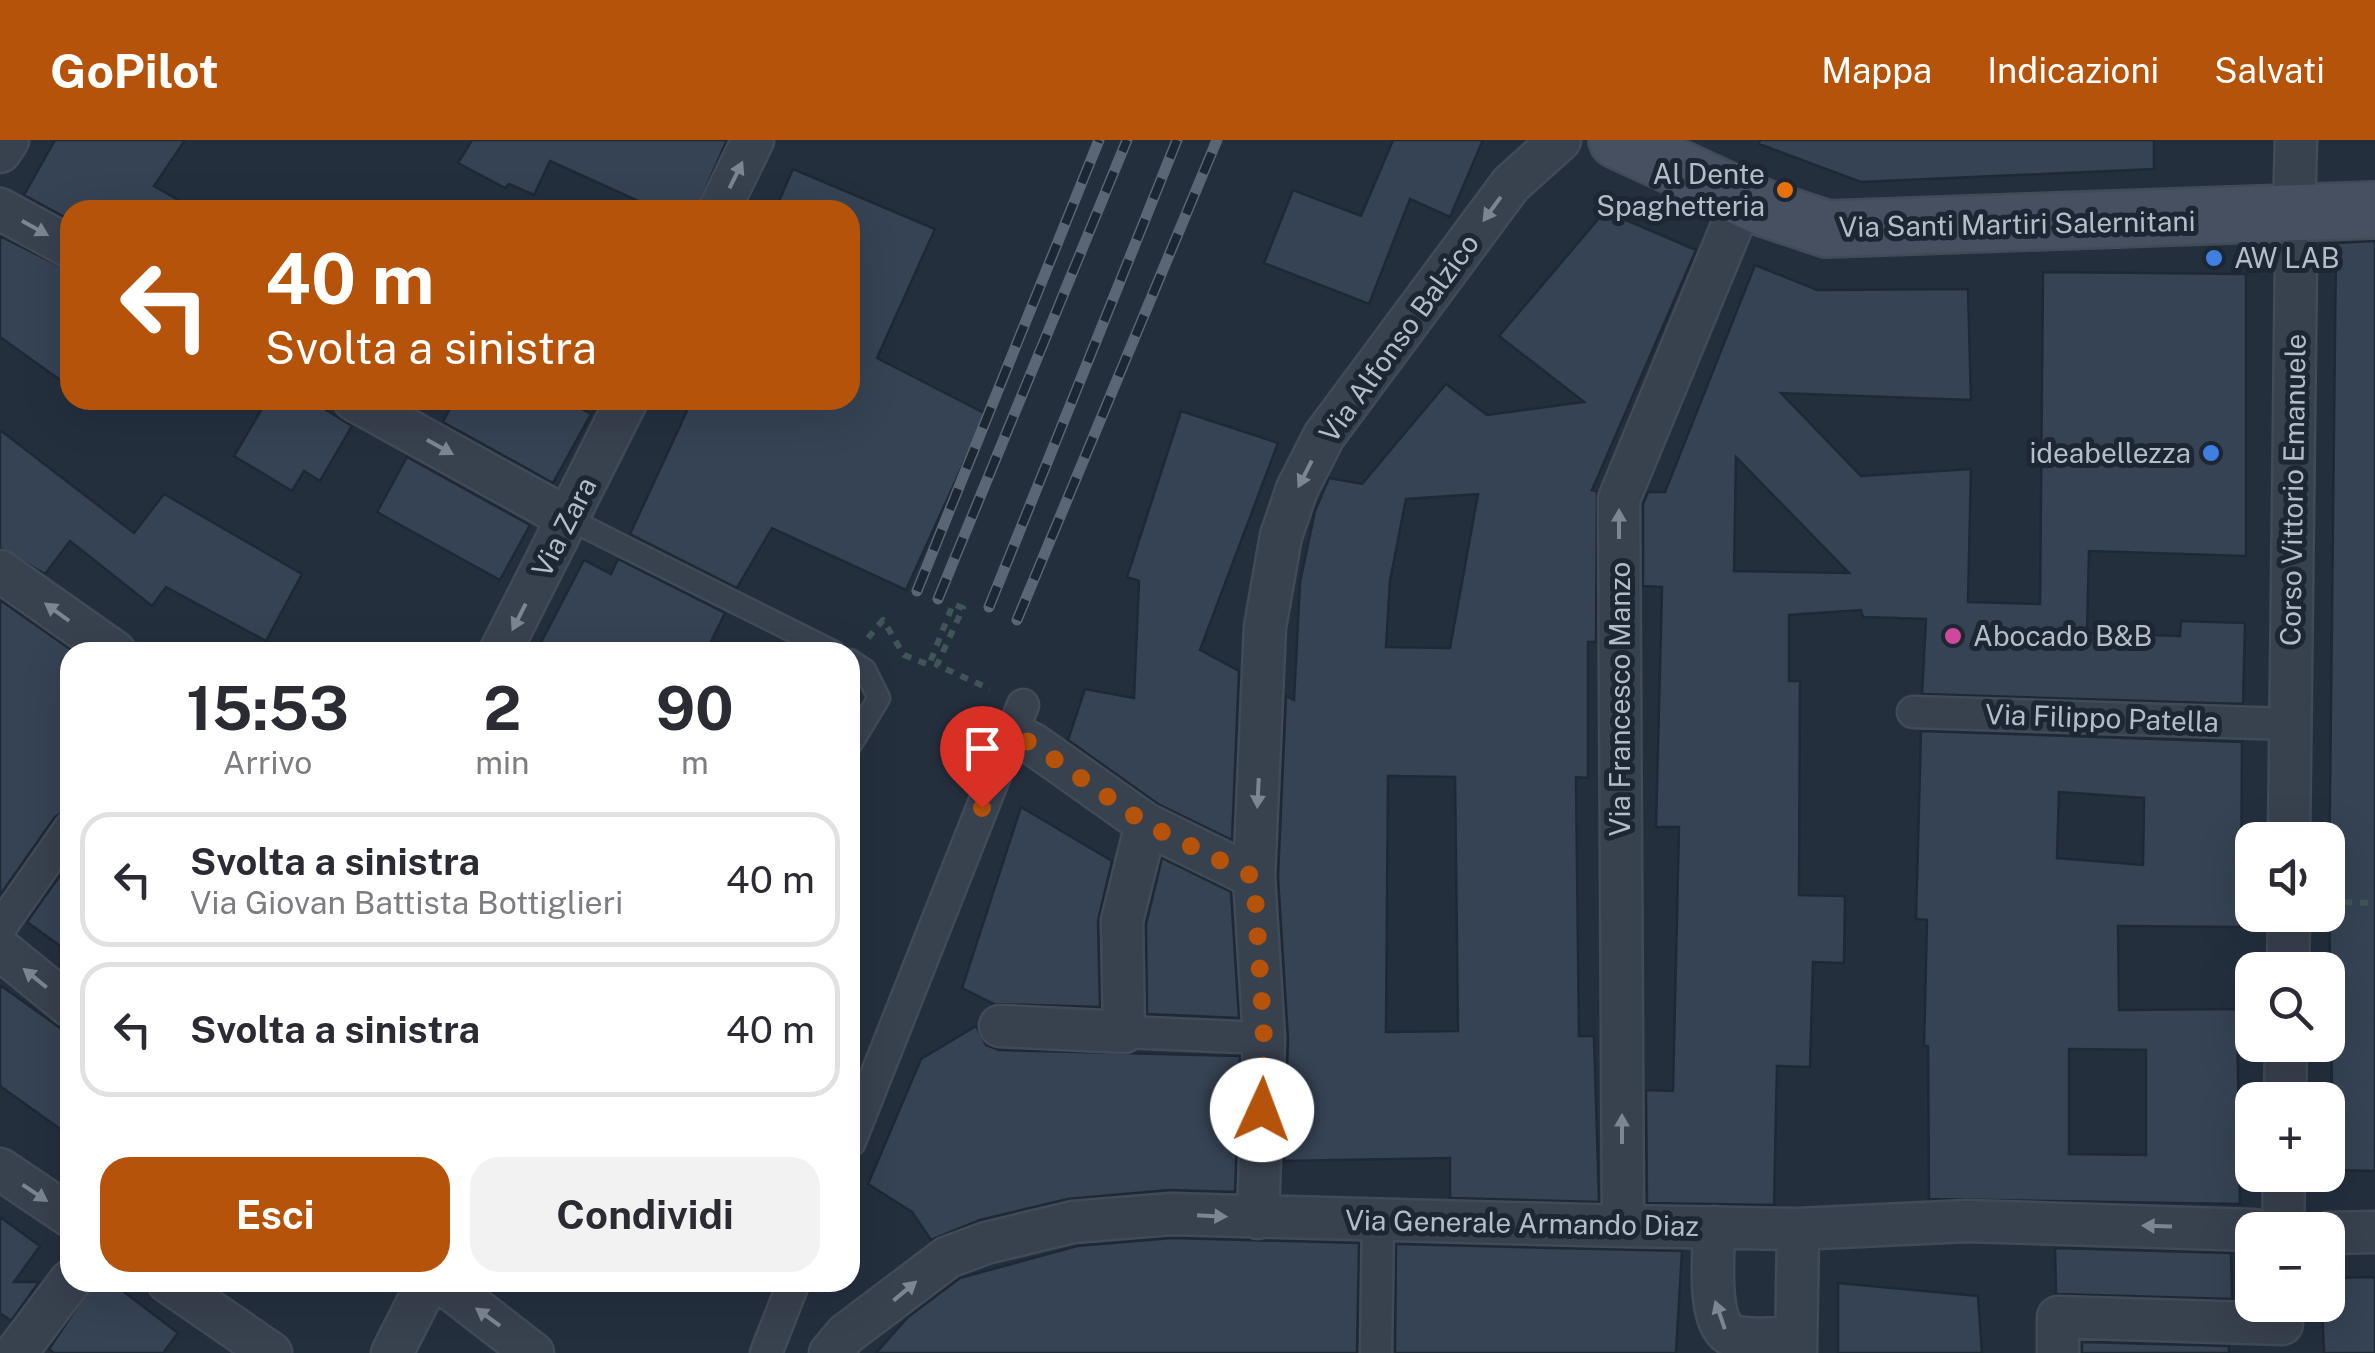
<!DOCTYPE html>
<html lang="it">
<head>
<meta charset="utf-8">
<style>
	body { margin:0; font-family:"Public Sans",sans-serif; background:#f2f2f3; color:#2b2b33; height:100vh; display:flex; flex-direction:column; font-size:38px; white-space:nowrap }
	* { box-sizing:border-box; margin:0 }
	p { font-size:32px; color:#7c7c81 }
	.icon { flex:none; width:55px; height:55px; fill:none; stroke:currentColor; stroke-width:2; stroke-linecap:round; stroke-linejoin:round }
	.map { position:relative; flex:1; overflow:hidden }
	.panel { position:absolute; left:60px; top:502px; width:800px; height:650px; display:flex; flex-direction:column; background:#fff; border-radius:30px; box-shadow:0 10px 40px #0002 }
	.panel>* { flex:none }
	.top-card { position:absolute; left:60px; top:60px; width:800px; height:210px; border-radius:30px; box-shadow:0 10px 40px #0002; background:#b45309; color:#fff; overflow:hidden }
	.controls { position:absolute; left:2235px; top:682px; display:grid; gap:20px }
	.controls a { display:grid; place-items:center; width:110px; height:110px; border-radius:20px; background:#fff; box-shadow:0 10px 40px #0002; font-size:50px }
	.pin { position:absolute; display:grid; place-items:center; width:85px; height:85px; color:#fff; margin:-102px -42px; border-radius:50% 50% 50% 0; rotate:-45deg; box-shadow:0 0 10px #0007 }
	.pin .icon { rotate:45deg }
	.me { position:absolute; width:110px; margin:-55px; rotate:2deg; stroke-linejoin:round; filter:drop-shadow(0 0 8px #0008) }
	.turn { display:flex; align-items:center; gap:35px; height:210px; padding:0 40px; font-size:45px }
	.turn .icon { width:130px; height:130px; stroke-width:2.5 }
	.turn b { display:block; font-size:70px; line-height:85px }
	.eta { display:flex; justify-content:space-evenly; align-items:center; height:170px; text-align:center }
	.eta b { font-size:60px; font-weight:700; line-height:70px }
	.action { display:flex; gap:20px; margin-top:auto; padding:20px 40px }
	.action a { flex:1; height:115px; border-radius:30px; background:#b45309; color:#fff; font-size:40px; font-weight:700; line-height:115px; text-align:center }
	.action a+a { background:#f2f2f3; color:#2b2b33 }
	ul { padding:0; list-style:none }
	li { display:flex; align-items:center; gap:30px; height:135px; margin:0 20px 15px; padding:0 20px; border:5px solid #e1e1e2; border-radius:30px }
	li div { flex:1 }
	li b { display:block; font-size:38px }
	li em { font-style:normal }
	header { display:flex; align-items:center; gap:60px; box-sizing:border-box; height:140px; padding:0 50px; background:#b45309; color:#fff }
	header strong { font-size:48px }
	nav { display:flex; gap:55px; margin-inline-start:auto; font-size:35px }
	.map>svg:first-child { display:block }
</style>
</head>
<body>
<header>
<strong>GoPilot</strong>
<nav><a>Mappa</a><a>Indicazioni</a><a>Salvati</a></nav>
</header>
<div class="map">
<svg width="2375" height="1213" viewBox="0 0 2375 1213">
	<rect width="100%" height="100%" fill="#242f3e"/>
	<!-- building -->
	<path fill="#364354" stroke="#1f2835" stroke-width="2.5" fill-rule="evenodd" d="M55,0H185L154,46L196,70H70V80L24,55Z
		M472,0H727L696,70H658L550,21L534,55L509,44L505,48L458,23Z
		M1393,0H1483L1450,77L1410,59L1369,164L1264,123L1293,50L1361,76Z
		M1760,0H2154V29L1861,42L1759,4Z
		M793,29L935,89L877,218L986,274L906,450L772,388L737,448L630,394L692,260H850V70H775Z
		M1605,71L1696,110L1592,350L1597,351L1596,502H1588V638L1576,637L1579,896H1594L1599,1062L1450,1058V1018L1284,1021L1288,899L1278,737L1286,556L1294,560L1300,442L1315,371L1329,338L1362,344L1446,244L1487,275L1584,262L1499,196ZM1478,354L1450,508L1386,507L1390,441L1406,359ZM1388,636L1455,637L1458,891L1386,892Z
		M0,96L70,131V247L0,197Z
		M2375,101V1031L2333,1030L2329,750L2336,103Z
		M1755,125L1817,150L1968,149L1971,260L1781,253L1861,336L1971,329L1968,462L2040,464L2043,132L2246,134V416L2089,411L2087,493L2180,496L2181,481L2245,483L2243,564L1922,554L1926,479L1863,477L1861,470L1789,475V541H1800L1799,755L1845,756L1844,823L1813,822L1810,927L1777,926L1774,1065L1647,1063L1646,950L1673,951L1679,687H1656L1662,447L1643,446V364L1648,352H1665ZM1736,317L1849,433L1734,431Z
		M267,260H310L352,286L320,341L304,331L292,351L234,316Z
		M454,260H565L591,274L553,343L443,282Z
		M1181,271L1278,303L1200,510L1239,531L1232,700L1158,664L1068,600L1085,549L1134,558L1139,441L1127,437Z
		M0,290L134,393L164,354L302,434L266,501L166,447L152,466L70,401L45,434L0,408Z
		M407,317L530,385L500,440L377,372Z
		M618,419L725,473L706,512H536L584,420L611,434Z
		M0,460L70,509V669L55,677L0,755Z
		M1921,591L2242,602L2241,787L2118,786L2119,870L2237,869L2240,1064L1929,1059L1928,906H1924L1927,780L1916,779ZM2059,652L2144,658L2143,725L2057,718ZM2069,909L2146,910V1015L2069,1014Z
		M1021,667L1112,721L1098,781L1100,867L994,864L962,848Z
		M1162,718L1231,752L1239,878L1147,874L1146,784Z
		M70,721V813L27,782Z
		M0,845L70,895V996L0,946Z
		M976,886L986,905L999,910L1240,916L1235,1052L1169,1050L1068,1059L980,1080L931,1100L912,1072L868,1044L921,919Z
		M0,1077L40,1106L14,1142H39L11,1181L0,1173Z
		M1172,1098L1359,1103L1357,1213H876L908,1177L960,1138L1077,1106Z
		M1396,1104L1682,1111L1676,1213H1395Z
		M2055,1108L2231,1113L2232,1159L2056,1154Z
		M2375,1137V1213H2324L2322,1165H2328V1138Z
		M94,1142H111L178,1193L163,1213H54L49,1209Z
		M1838,1143L1978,1156L1982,1213H1838Z
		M2082,1202L2229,1206V1213H2082Z"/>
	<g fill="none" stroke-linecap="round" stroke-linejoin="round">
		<defs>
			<path id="service" d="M569,379L834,512
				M850,520L865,530L879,558L850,606"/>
			<path id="pedestrian" d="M1913,572L2290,584
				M0,788L70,688
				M1124,892L1264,898
				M850,1001L1023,565
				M766,1213L794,1142
				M1376,1213L1378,1080"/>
			<path id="minor" d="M0,12L8,0
				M0,69L70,107
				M719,70L753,0
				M2294,74L2296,0
				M354,260L569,379
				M0,431L115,512
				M500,512L627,260
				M1012,594L1033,604L1146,684L1254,737
				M2289,700L2296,117
				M0,809L70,866
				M2288,830L2289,775
				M1000,886L1124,892L1122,781L1146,684
				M2285,960L2286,905
				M0,1029L70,1076
				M1258,1078L1264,898L1254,737L1265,487L1281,396L1297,349L1324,296L1511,44L1560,0
				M1623,1086L1619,359L1744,57
				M1714,1087C1714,1111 1706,1184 1731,1195C1748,1202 1778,1197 1796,1198
				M2283,1090L2284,1035
				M2328,1093L2375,1092
				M168,1142L271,1213
				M441,1142L533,1213
				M16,1213L70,1141
				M392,1213L428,1142
				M830,1213L846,1194L948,1117L986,1103L1073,1082L1171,1074L1623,1086L1798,1089L1967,1081L2254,1090
				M1796,1213L1798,1089
				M2058,1213V1177L2282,1184"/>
			<path id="secondary" d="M1617,0L1764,68L1827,89L2375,70"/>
		</defs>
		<!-- service casing -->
		<use href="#service" stroke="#414a57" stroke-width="25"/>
		<!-- pedestrian casing -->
		<use href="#pedestrian" stroke="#414a57" stroke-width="35"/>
		<!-- minor casing -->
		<use href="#minor" stroke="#414a57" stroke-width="45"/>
		<!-- secondary casing -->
		<use href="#secondary" stroke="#414a57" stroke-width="60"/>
		<!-- path -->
		<path stroke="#3f5557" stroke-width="6" stroke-dasharray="8 8" stroke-linecap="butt" d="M868,498L883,480L904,515L929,525L953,464L963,468L937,525L990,549
			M2328,762L2375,763"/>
		<!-- service -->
		<use href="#service" stroke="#38414e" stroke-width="20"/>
		<!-- pedestrian -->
		<use href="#pedestrian" stroke="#38414e" stroke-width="30"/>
		<!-- minor -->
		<use href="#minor" stroke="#38414e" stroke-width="40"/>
		<!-- secondary -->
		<use href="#secondary" stroke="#465061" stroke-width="55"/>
		<defs>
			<path id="rail" d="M917,451L1099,0
				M938,459L1127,0
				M989,467L1177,0
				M1017,480L1217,0"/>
		</defs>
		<!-- rail casing -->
		<use href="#rail" stroke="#5a6575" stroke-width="11"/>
		<!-- rail -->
		<use href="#rail" stroke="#1d2633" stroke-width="8" stroke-dasharray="22" stroke-linecap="butt"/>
	</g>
	<!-- one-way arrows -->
	<defs><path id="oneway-solid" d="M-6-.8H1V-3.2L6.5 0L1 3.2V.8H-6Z" transform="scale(2.5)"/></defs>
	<g fill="#7c8592">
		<use href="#oneway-solid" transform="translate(736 35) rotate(-64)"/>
		<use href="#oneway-solid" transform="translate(1492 69) rotate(126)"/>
		<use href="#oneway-solid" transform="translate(35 88) rotate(29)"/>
		<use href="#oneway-solid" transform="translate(440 307) rotate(29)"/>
		<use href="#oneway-solid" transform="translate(1305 334) rotate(117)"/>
		<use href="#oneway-solid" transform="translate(1619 384) rotate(-90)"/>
		<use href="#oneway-solid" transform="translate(57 472) rotate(-144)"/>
		<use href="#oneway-solid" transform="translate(519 477) rotate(117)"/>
		<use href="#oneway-solid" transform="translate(1258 653) rotate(93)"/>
		<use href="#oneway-solid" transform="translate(35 838) rotate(-141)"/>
		<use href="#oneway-solid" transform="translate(1622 989) rotate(-90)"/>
		<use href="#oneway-solid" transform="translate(35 1053) rotate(34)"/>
		<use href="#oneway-solid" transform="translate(1212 1076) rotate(3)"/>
		<use href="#oneway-solid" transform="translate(2157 1086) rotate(-178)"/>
		<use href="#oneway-solid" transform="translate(905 1151) rotate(-40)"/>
		<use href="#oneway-solid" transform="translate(1720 1175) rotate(-109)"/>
		<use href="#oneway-solid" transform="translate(488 1177) rotate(-144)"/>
	</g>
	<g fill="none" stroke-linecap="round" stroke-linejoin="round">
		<!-- route -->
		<path stroke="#b45309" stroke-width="18" stroke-dasharray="0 32.4" d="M982,668L1012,594L1033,604L1146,684L1254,737L1264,898L1262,970"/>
	</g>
	<!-- markers -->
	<circle fill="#e8710a" stroke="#1d2633" stroke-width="4" cx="1785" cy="50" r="10"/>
	<g fill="#3f7fe0" stroke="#1d2633" stroke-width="4">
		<circle cx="2214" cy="118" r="10"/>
		<circle cx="2211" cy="313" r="10"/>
	</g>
	<circle fill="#d1479c" stroke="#1d2633" stroke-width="4" cx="1953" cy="496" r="10"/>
	<g text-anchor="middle" stroke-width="10" stroke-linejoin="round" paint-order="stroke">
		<!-- poi labels -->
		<g font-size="28" fill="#b4bcc9" stroke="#1d2633" text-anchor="end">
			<text x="1765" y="44">Al Dente<tspan x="1765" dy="32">Spaghetteria</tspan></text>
			<text x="2234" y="128" text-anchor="start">AW LAB</text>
			<text x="2191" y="323">ideabellezza</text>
			<text x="1973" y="506" text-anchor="start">Abocado B&amp;B</text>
		</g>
		<!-- street labels -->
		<g font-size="28" fill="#b4bcc9" stroke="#1d2633">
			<text transform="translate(2017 84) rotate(-1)" y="10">Via Santi Martiri Salernitani</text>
			<text transform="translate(1399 198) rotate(-54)" y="10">Via Alfonso Balzico</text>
			<text transform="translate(2293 350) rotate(-89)" y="10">Corso Vittorio Emanuele</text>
			<text transform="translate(564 387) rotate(-63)" y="10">Via Zara</text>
			<text transform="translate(1620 559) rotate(-90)" y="10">Via Francesco Manzo</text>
			<text transform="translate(2102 578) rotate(2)" y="10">Via Filippo Patella</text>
			<text transform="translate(1522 1083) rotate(1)" y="10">Via Generale Armando Diaz</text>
		</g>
	</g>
</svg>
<div class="controls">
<a><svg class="icon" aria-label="sound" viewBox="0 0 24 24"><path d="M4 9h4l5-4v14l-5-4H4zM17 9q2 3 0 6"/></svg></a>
<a><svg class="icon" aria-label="search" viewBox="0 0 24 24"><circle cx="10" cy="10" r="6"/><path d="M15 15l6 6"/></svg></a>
<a>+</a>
<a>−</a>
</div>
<div class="pin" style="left:982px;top:668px;background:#d93025"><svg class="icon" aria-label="arrive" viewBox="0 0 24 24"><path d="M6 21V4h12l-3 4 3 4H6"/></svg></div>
<svg class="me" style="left:1262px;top:970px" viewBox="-20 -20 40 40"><circle r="19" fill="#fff"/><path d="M0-13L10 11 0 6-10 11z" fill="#b45309"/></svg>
<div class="top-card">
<div class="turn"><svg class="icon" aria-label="left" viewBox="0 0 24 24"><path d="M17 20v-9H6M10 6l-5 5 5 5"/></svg><div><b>40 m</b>Svolta a sinistra</div></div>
</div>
<section class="panel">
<div class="eta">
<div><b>15:53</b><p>Arrivo</p></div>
<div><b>2</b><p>min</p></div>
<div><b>90</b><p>m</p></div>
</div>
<ul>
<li><svg class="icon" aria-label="left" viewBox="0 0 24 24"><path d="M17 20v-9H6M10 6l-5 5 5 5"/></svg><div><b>Svolta a sinistra</b><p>Via Giovan Battista Bottiglieri</p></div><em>40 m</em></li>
<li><svg class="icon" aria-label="left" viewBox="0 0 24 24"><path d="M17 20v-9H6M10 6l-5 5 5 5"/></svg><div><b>Svolta a sinistra</b></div><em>40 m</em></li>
</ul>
<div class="action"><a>Esci</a><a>Condividi</a></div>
</section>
</div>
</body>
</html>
